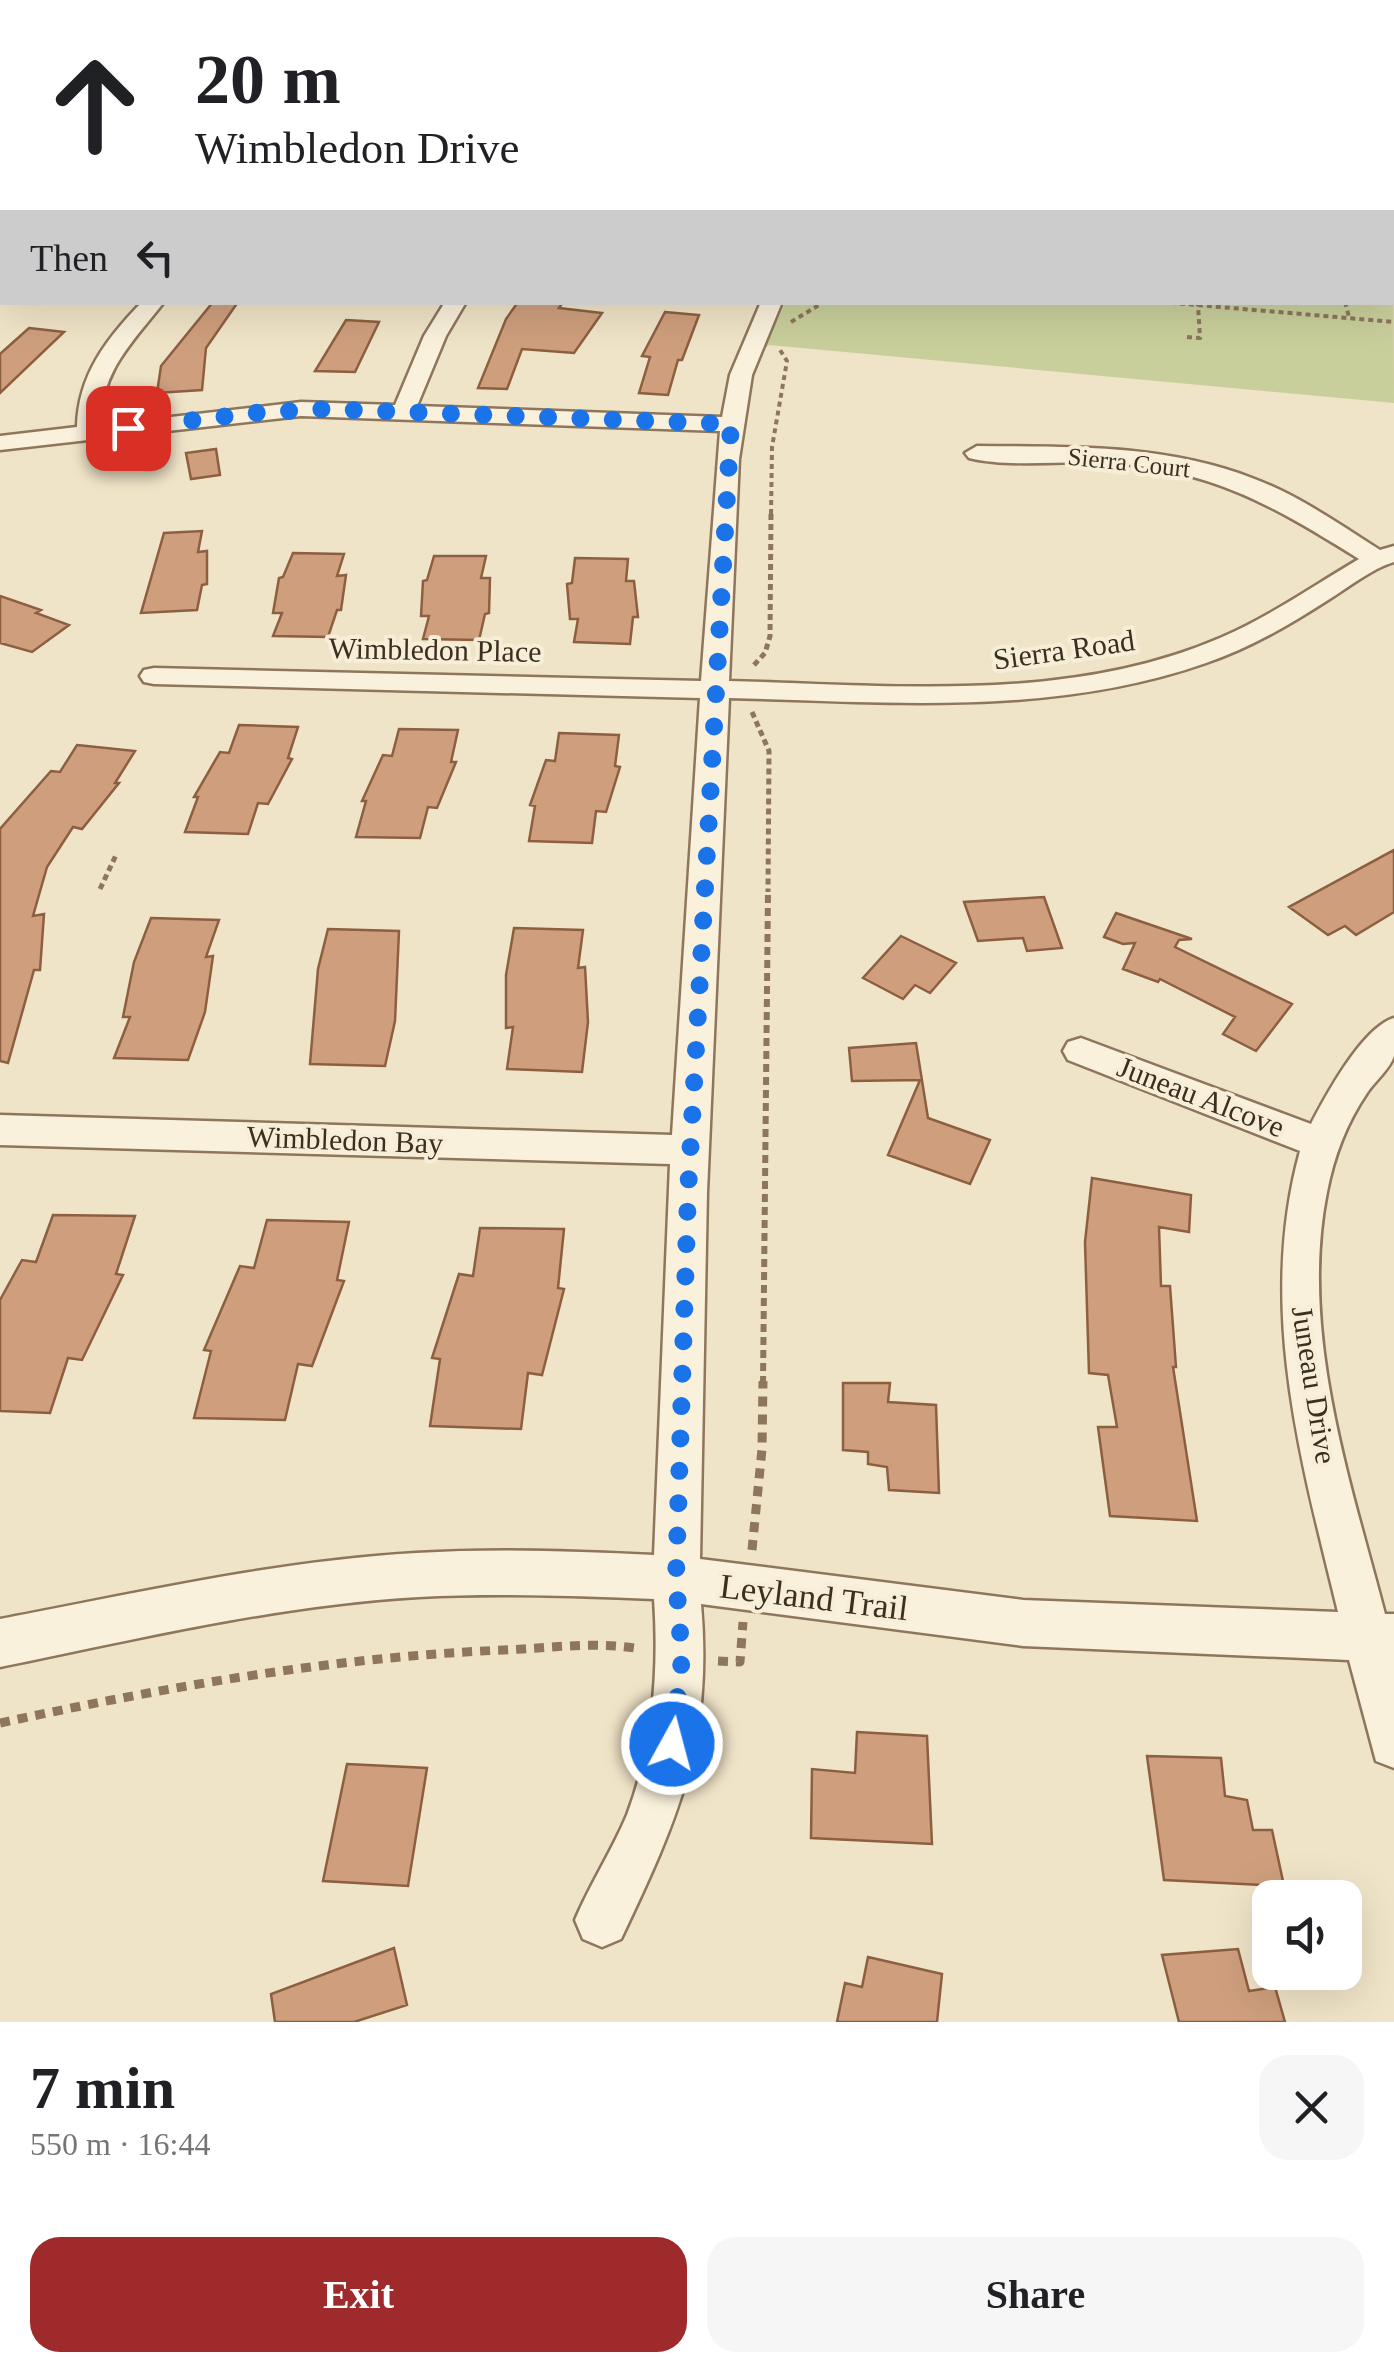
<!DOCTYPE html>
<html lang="en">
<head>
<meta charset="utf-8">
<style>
	body { margin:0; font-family:"Times New Roman",serif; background:#f6f6f6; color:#202124; height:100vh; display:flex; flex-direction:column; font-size:38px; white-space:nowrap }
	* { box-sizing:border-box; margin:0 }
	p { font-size:32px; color:#757577 }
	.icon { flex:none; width:55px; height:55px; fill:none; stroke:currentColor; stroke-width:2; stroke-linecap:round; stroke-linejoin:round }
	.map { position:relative; height:2022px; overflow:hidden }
	.drawer { display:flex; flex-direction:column; background:#fff; flex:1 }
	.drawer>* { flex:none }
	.hud { position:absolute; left:0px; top:0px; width:1395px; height:305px; box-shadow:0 10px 40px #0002; background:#fff; color:#202124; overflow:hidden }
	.controls { position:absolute; left:1252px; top:1880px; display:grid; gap:20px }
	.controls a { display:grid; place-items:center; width:110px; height:110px; border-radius:20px; background:#fff; box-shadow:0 10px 40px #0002; font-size:50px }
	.pin { position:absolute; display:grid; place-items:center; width:85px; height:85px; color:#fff; margin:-42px; border-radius:20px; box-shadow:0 5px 15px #0006 }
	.me { position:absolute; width:110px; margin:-55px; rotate:7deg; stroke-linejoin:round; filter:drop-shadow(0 0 8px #0008) }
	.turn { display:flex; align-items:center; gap:35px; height:210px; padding:0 30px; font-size:45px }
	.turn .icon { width:130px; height:130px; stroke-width:2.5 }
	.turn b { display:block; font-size:70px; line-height:85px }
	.then { display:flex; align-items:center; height:95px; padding:0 30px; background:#0003; gap:20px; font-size:38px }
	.round { display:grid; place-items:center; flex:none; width:105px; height:105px; border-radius:30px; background:#f6f6f6 }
	.head { display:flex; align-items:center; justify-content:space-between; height:170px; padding:0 30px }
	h1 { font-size:60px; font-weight:700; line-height:75px }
	.primary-button { display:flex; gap:20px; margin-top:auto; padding:20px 30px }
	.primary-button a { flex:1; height:115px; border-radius:30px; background:#9e2a2b; color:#fff; font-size:40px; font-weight:700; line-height:115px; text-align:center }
	.primary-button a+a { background:#f6f6f6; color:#202124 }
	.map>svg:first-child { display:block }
</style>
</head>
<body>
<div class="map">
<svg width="1394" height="2022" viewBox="0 0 1394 2022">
	<rect width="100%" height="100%" fill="#f0e4c8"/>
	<!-- green -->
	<path fill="#c9cf9b" d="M1393,168L1394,403L769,345L764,349L785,303L1392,302Z"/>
	<!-- building -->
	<path fill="#cf9f7d" stroke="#8d5f41" stroke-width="2.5" d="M213,302H238L206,348L202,390L157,393L161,366Z
		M518,302H563L559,308L602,313L574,353L522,349L507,389L478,388L506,319Z
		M665,312L699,315L682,360H678L668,395L639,393L650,357L642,356Z
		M346,320L379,322L355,372L315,371Z
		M29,328L64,332L0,393V354Z
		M216,449L220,475L191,479L186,453Z
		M202,531L198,552L207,551V584L202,585L197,610L141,613L164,533Z
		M293,553L344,554L337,576L346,575L341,610H337L328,637L273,636L282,613H273L279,578L283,577Z
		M434,556H486L481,578H490L489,613L485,614L479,640L423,639L429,616H421L423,581L427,580Z
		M575,558L628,559L626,581H634L638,617H633L630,644L574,642L578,619H570L567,584L572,583Z
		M0,596L41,610L36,613L69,625L32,652L0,643Z
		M239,725L298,727L288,758L292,759L268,804L258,803L248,834L185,832L198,797H194L220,752L229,753Z
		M399,729L458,730L451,762H456L437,808L428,807L420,838L356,837L366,801H362L383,755L392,756Z
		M559,733L619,735L615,766L620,767L606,812L596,811L592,843L529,841L535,806L530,805L546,760L555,761Z
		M77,745L135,751L115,783H119L82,829L73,827L47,867L33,916L44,914L40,970H34L8,1063L0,1061V829L51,771L60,772Z
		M1394,850V912L1356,935L1345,926L1328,935L1289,907Z
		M1044,897L1062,948L1027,951L1023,938L978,941L964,902Z
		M1116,913L1192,939L1179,940L1175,947L1292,1004L1256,1051L1223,1034L1235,1017L1160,979L1158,982L1123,969L1135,943L1123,944L1104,937Z
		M151,918L219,920L206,957L213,956L205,1012L188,1060L114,1058L130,1017H123L134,962Z
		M514,928L583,930L578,968L585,967L588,1022L582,1072L507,1069L513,1027L506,1028V975Z
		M328,929L399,931L395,1021L385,1066L310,1064L318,969Z
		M901,936L956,963L930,993L915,985L903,999L863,978Z
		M916,1043L928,1118L990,1140L970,1184L888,1155L920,1080L852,1081L849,1048Z
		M1092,1178L1191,1195L1189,1232L1159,1227L1161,1286H1170L1176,1367H1173L1197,1521L1110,1516L1098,1427H1117L1108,1375L1089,1373L1085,1242Z
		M53,1215L135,1216L116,1274L123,1275L82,1360L68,1358L50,1413L0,1411V1300L22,1260L36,1262Z
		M267,1220L349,1222L337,1280L344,1281L312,1366L298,1364L285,1420L194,1418L211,1351L204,1350L240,1266L254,1268Z
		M480,1228L564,1229L558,1288L564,1289L542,1375L528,1373L521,1429L430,1426L440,1359L432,1358L459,1274L473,1276Z
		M843,1383H890L888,1402L936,1405L939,1493L889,1490L887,1467L868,1464V1452L843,1450Z
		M857,1732L927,1736L932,1844L811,1838L812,1769L855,1773Z
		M1147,1756L1221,1758L1225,1796L1247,1800L1253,1830H1272L1284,1886L1164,1880Z
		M347,1764L427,1768L408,1886L323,1881Z
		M394,1948L407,2005L354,2022H275L271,1994Z
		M1238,1949L1249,1991L1275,1987L1285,2022H1179L1162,1955Z
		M868,1957L942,1974L937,2022H837L845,1983L862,1987Z"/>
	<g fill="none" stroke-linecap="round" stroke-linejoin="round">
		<defs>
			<path id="street" d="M36,0H75L76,2H37Z
				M1339,0H1356L1357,2H1340Z
				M1392,21H1394V31L1392,30Z
				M0,71H2V81H0Z
				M1392,112H1394V122H1392Z
				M0,166H2V176H0Z
				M0,286H2V298H0Z
				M142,302H164C133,342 100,371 101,425L301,402L395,405L424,336L445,302H466L446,336L417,406L722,417L730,375L761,302H782L752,375L739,459L729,681C892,685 1066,704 1220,638C1269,617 1313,586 1359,559C1274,506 1211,469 1108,463C1065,460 1009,468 969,458L965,453L977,446C1070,447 1164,444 1252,478C1298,495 1339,524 1380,550L1394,546V562C1371,569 1349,587 1328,600C1289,625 1250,648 1206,663C1053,717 888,702 729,698L707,1192L700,1559L1023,1600L1338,1612C1301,1460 1257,1307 1300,1151L1068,1060L1063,1051L1068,1042L1081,1038L1311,1124C1326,1095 1363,1027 1394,1018C1394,1029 1394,1046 1394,1056C1390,1069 1374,1082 1367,1093C1346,1124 1334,1156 1327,1192C1299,1332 1350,1480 1385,1614H1394V1768L1376,1761L1349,1660L1023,1646L701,1604C713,1740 678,1819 621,1939L602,1947L583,1939L575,1920C590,1884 612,1851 627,1815C653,1746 659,1672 654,1599C576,1596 498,1593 419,1597C278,1605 138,1639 0,1667V1619C138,1593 276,1561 416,1553C495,1548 575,1551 654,1555L670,1164L0,1145V1115L672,1135L700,698L154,684L144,682L140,676L144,670L154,668L701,681L720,431L301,416L0,450V436L77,427C78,375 107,338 142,302Z"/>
		</defs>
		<!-- street casing -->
		<use href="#street" stroke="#8d765c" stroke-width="5"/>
		<!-- path-far3 -->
		<path stroke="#8d765c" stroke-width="4" stroke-dasharray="5 4" stroke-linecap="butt" d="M1162,302L1394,322
			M1345,302L1349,317
			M791,322L824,302
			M1187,337L1200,338L1198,305
			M771,514L772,447L787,361L780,350"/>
		<!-- path-far2 -->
		<path stroke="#8d765c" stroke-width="5" stroke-dasharray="6 4" stroke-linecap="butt" d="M754,665L765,653L770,636L771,512
			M752,712L769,751L768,892
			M100,889L117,853"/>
		<!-- path-far1 -->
		<path stroke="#8d765c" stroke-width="6" stroke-dasharray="8 5" stroke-linecap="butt" d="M763,1384L768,890"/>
		<!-- path -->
		<path stroke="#8d765c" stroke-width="9" stroke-dasharray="10 8" stroke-linecap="butt" d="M752,1550L762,1449L763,1381
			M718,1661L740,1662L743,1622
			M0,1723C167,1687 333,1657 504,1650C550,1648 596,1641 641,1649"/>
		<!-- street -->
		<use href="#street" fill="#faf1dc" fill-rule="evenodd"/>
	</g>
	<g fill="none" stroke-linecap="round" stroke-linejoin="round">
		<!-- route -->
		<path stroke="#1a73e8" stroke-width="18" stroke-dasharray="0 32.4" d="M128,428L254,413L324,409L731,424L688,1192L676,1578L682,1658L672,1744"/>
	</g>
	<g text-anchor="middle" stroke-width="8" stroke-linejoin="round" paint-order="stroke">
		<!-- far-street labels -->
		<g font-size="25" fill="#3d2e20" stroke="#f7eed8">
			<text transform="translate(1129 462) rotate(6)" y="9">Sierra Court</text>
		</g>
		<!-- street labels -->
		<g font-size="30" fill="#3d2e20" stroke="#f7eed8">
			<text transform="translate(435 650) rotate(1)" y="10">Wimbledon Place</text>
			<text transform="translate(1064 650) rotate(-8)" y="10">Sierra Road</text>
			<text transform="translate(1201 1097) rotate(21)" y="10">Juneau Alcove</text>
			<text transform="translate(345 1140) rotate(2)" y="10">Wimbledon Bay</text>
			<text transform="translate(1314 1385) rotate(81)" y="10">Juneau Drive</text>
		</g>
		<!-- near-street labels -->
		<g font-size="35" fill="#3d2e20" stroke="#f7eed8">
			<text transform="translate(814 1597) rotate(7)" y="12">Leyland Trail</text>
		</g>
	</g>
</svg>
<div class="controls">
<a><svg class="icon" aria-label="sound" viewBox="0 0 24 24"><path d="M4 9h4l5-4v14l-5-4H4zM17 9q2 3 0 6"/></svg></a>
</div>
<div class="pin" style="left:128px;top:428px;background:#d93025"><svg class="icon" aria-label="arrive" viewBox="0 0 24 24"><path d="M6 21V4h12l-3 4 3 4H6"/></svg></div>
<svg class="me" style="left:672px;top:1744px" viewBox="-20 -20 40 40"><circle r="17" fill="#1a73e8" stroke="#fff" stroke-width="3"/><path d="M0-11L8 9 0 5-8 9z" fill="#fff"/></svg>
<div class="hud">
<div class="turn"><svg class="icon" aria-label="ahead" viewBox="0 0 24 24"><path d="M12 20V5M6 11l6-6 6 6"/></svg><div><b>20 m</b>Wimbledon Drive</div></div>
<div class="then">Then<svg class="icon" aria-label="left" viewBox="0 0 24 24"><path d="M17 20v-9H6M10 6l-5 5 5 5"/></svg></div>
</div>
</div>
<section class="drawer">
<div class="head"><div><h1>7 min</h1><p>550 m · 16:44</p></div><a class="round"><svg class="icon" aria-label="close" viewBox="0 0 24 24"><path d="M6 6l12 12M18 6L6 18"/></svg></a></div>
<div class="primary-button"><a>Exit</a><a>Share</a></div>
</section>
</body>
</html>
